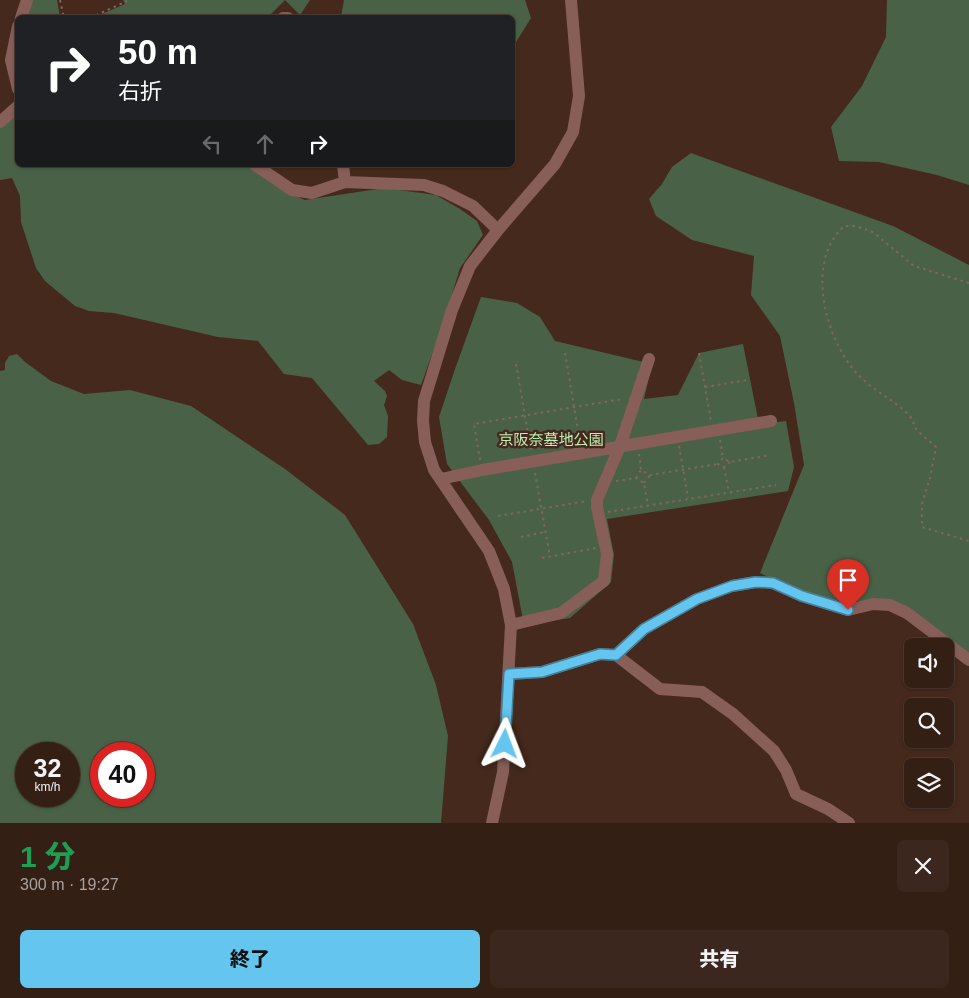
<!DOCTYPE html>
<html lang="ja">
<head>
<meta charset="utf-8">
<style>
	body { margin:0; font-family:Helvetica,"Noto Sans JP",sans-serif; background:#3c271e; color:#f1f3f6; height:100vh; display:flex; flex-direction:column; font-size:19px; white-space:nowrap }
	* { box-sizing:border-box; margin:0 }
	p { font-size:16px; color:#a9a2a0 }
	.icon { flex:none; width:28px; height:28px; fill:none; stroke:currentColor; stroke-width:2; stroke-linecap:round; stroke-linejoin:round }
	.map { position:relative; height:823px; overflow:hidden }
	.sheet { display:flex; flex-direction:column; background:#341f15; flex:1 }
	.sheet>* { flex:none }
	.hud { position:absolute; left:15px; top:15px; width:500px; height:152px; border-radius:8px; box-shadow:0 1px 4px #0004,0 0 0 1px #4e3d34; background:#202124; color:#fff; overflow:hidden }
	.tools { position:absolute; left:904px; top:638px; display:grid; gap:10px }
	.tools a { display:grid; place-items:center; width:50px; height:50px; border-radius:8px; background:#341f15; box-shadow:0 1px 4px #0004,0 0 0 1px #4e3d34; font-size:25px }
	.speed { position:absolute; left:15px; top:742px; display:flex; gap:10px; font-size:25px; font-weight:700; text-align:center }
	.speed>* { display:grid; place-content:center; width:65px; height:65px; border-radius:50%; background:#341f15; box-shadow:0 1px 4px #0004,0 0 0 1px #4e3d34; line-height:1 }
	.speed small { font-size:12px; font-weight:400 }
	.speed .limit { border:8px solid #d22; background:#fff; color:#111 }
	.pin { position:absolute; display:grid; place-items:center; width:42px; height:42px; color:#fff; margin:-51px -21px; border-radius:50% 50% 50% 0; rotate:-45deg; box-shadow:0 0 5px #0007 }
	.pin .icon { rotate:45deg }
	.me { position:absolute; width:55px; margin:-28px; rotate:3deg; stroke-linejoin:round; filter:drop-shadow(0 0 4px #0008) }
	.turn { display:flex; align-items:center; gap:18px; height:105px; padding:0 20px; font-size:22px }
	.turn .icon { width:65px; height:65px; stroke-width:2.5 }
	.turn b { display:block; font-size:35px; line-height:42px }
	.lanes { display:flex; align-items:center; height:48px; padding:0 20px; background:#0003; justify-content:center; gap:25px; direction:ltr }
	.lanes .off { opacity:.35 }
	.round { display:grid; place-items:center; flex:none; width:52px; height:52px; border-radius:8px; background:#3c271e }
	.head { display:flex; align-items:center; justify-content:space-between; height:85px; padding:0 20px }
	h1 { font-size:30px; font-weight:800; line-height:38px; color:#1e9e55 }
	.primary-button { display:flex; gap:10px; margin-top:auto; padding:10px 20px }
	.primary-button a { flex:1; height:58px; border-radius:8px; background:#64c5ee; color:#111; font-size:20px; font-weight:800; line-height:58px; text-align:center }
	.primary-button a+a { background:#3c271e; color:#f1f3f6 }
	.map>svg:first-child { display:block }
</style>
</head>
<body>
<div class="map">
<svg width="969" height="823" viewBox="0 0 969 823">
	<rect width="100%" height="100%" fill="#45291c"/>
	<!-- green -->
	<path fill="#496247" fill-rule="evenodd" d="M32,0H57L60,17L24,18Z
		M123,0H310L300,15L285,0L268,17H95L125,4Z
		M344,0H525L531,18L513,47L512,18L341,17Z
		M887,0H969V185L937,175L879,162L839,161L831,127L862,86L886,37Z
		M17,113L18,165H247L291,194L305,200L384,188L436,195L460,209L477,221L483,235L460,268L444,321L421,385L402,380L389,370L374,381L385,391L387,396L384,405L388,416L387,437L379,444L368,445L312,378L284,374L258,341L218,337L114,313L89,311L75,306L45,281L36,268L21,222L20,196L12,178L0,180V125Z
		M691,153L893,226L969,265V658L896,605L825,599L788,586L760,573L804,465L794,403L780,336L751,295L754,256L692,240L656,216L649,199L662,184L672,167Z
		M481,297L517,303L540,317L555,341L652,364L644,399L678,395L699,353L743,344L759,424L786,421L794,467L788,491L607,519L614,555L611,582L570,618L524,625L512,562L489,520L447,464L439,417L455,369Z
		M17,354L25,362L51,381L84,394L130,390L191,406L285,469L345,515L413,624L436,685L448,736L441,823H0V371L5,370V363L9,356ZM26,754H69V796H26ZM101,754H144V796H101Z"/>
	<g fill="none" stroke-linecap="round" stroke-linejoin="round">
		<!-- path -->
		<path stroke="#80675c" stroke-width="2" stroke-dasharray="2.5 4" stroke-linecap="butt" d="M60,0L64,18
			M90,18L127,1
			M969,283L914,266L873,232L856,226H844C806,261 824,333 853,369C869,389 892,398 909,415C913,419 913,424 916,429C921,435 930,441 936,447L930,478L922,504V527L969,541
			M565,353L580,442
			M699,353L711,421
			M516,364L531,451
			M705,387L747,380
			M720,440L723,458
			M679,446L688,498
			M639,454L641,470L650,475L718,464
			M480,460L474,424L622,399
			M730,462L724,467L718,464L723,458L730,462L770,455
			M724,467L729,492
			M535,473L550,557
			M636,478L641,470
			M616,481L636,478L644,483L648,506
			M644,483L650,475
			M608,512L776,485
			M498,516L587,501
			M521,537L545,532
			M542,558L596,548"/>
		<!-- minor -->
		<path stroke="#885e58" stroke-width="12" d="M21,18L27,0
			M283,18H288
			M18,26L11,60L18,89
			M0,122L18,106
			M255,165L292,190L312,193L345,182L424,185L443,191L473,206L498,230
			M343,165L345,182
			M441,479L482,470L771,421
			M511,625L561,613L604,581L607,554L597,507V500L620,446L649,359
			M616,655L644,629L697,599L732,586L756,582L773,583L802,596L848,610L873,604L890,605L907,613L969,660
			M509,674L542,672L600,654L616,655L660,689L702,692L733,714L774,751L786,770L796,794L828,809L849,823
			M492,823L503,772L511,625L504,589L489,551L434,470L425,442L423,421L424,401L452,310L470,266L498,230L555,164L573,132L579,96L571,0"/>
	</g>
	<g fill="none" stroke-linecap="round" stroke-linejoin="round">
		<defs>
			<path id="route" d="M505,744L509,674L542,672L600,654L616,655L644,629L697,599L732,586L756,582L773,583L802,596L848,610"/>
		</defs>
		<!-- route casing -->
		<use href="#route" stroke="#41809b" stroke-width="12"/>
		<!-- route -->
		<use href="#route" stroke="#64c5ee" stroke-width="9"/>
	</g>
	<g text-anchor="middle" stroke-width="5" stroke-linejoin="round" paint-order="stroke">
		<!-- park labels -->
		<g font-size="15" fill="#bcf0b7" stroke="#45291c">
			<text x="551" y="445">京阪奈墓地公園</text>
		</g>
	</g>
</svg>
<div class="tools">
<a><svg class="icon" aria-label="sound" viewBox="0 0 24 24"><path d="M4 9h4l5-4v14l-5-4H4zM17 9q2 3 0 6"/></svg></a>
<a><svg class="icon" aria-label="search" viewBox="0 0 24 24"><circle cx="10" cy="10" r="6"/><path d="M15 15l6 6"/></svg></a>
<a><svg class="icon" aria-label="layers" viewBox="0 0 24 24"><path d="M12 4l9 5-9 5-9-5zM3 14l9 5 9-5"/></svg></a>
</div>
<div class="speed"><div>32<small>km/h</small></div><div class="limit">40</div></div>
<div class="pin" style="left:848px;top:610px;background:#d93025"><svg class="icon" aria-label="arrive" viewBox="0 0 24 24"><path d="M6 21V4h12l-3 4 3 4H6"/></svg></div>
<svg class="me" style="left:505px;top:744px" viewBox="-20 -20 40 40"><path d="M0-17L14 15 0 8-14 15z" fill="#64c5ee" stroke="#fff" stroke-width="4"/></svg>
<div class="hud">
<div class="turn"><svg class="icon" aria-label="right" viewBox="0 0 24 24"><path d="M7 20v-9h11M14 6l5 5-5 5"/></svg><div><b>50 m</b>右折</div></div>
<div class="lanes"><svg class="icon off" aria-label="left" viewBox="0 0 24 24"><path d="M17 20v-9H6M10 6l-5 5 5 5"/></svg><svg class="icon off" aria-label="ahead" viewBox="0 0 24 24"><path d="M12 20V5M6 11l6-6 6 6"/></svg><svg class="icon" aria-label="right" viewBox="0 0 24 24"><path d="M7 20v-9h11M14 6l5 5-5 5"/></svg></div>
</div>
</div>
<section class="sheet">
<div class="head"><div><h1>1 分</h1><p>300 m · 19:27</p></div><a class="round"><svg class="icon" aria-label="close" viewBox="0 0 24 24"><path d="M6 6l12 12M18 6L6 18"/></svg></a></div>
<div class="primary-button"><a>終了</a><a>共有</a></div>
</section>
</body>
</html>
